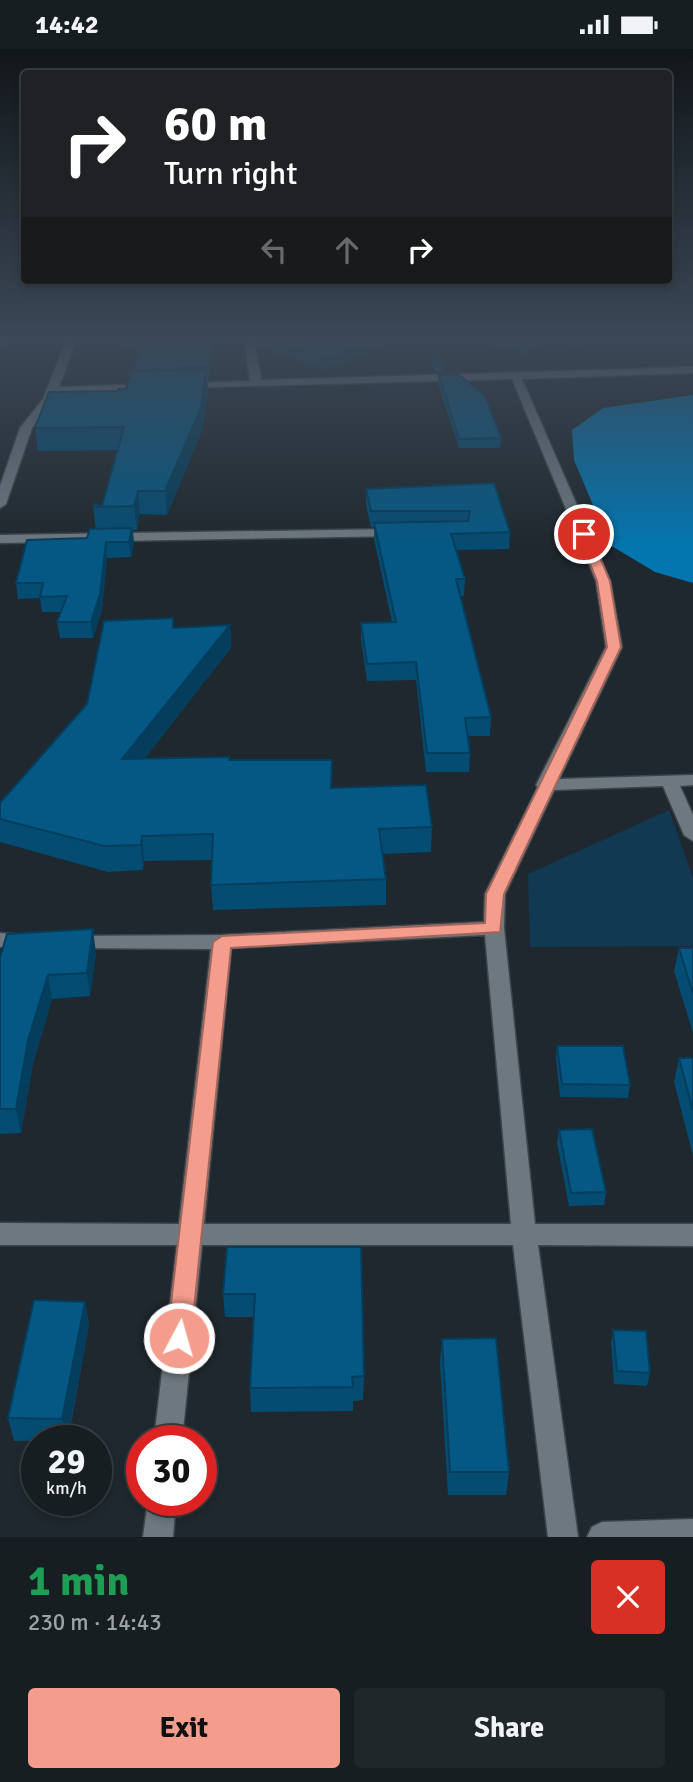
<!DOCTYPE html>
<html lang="en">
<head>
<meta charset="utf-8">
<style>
	body { margin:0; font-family:Signika,sans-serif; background:#20272a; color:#f1f3f6; height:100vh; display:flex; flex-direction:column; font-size:26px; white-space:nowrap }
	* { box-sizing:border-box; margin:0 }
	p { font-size:23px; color:#9ea2a5 }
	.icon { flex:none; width:38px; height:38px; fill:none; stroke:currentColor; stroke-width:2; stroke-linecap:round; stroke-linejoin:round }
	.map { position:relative; height:1488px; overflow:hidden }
	.panel { display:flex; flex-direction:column; background:#171e22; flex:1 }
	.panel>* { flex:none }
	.banner { position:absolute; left:21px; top:21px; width:651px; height:214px; border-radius:7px; box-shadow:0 4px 10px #0003,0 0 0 2px #363c40; background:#202124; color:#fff; overflow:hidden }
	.speed { position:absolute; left:21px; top:1376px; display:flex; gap:14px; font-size:35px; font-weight:700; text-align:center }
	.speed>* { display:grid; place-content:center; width:91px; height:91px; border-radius:50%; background:#171e22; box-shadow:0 4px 10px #0003,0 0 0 2px #363c40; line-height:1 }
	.speed small { font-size:18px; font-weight:400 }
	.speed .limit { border:10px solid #d22; background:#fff; color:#111 }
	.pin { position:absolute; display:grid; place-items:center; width:60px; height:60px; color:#fff; margin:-30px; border:4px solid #fff; border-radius:50%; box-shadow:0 2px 7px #0007 }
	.me { position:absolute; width:77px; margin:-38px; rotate:6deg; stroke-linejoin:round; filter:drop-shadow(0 0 5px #0008) }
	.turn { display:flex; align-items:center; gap:24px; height:147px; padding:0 28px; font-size:32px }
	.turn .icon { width:91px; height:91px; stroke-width:2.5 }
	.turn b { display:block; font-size:49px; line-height:60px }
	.lanes { display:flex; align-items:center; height:66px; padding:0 28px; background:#0003; justify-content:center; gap:35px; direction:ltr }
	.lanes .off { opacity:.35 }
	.round { display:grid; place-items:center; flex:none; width:74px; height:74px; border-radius:7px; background:#20272a }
	.headline { display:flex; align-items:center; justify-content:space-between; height:119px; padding:0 28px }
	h1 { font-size:42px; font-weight:700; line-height:52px; color:#1e9e55 }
	.cta { display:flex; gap:14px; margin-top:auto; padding:14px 28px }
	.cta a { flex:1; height:80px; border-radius:7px; background:#f49d8d; color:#111; font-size:28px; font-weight:700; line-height:80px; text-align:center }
	.cta a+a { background:#20272a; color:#f1f3f6 }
	.status { display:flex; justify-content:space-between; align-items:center; height:49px; padding:0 35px; background:#171e22; direction:ltr }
	.status svg { height:19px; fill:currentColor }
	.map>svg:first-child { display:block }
</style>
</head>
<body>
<div class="status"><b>14:42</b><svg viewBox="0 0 49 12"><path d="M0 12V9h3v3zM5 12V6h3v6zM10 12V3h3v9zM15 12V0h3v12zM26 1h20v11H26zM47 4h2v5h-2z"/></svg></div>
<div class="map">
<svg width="693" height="1488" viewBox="0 0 693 1488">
	<rect width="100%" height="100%" fill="#1f282e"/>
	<!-- green -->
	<path fill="#123952" d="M669,761L693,829V897L530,898L528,825Z"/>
	<!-- water -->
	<path fill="#0376b0" d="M693,346V534L655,523L610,496L574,411L572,381L603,359Z"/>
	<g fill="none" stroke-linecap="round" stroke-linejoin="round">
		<defs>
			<path id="minor" d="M0,292H13L0,297Z
				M66,292H76L59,338L151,335L156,338L151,341L56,344L32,379L6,455L0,459V437L20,379L43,350Z
				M245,292H255L261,331L693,318V324L522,330L610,532L622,598L559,730L693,726V736L680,737L693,766V792L684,786L663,737L554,741L505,845L504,879L535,1175H693V1197L538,1196L578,1488H548L513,1196H202L182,1391H154L177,1196H0V1174L179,1175L211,900L70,899L63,897L60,892L63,887L222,886L484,873L485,845L538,738L536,736L606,598L596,532L512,330L182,339L181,337L186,334L250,332ZM485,886L511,1175H204L231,899Z
				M395,480L402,484L400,487L0,494V486Z
				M0,884L35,887L38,892L35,897L0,898Z
				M148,1451H176L173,1488H143Z
				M693,1470V1488H587L592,1478L602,1473Z"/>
		</defs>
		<!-- minor casing -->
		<use href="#minor" stroke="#3d454a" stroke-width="3"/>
		<!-- minor -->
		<use href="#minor" fill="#6e7880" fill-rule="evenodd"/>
	</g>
	<!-- wall -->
	<path fill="#044c72" d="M119,292H215L209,331H207L208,342L202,382L167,466L140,465L137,481H133L134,494L131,508L107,509L102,561L93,589H60L57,573L61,563H42L40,549L18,550L16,534L87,489L96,480L93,458L102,457L117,401L38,402L35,379L126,340L134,323L140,299L120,300Z
		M257,292H396L327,320L259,298Z
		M477,292H592L580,298L549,293L524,305Z
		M432,305L444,314L443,323H435L432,313Z
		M439,326L501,389L500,399H459L438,335Z
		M494,434L510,483L509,500L456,501L465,530L464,547H460L491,668L490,687H468L470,704L469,723H426L416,631L367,632L361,591V574L392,573L374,490V478H371L366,456V440Z
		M230,576L231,599L144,710L229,711L332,739L432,778L431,803L382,805L386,830V856L213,861L211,836L212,811L144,812L143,821L108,823L0,793V754L174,579Z
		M679,899H693V984L674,922Z
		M96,904L90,947L52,950L33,1015L21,1084L0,1085V909Z
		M557,997L630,1036L628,1049L560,1048L556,1009Z
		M679,1009H693V1107L674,1033Z
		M559,1081L606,1143L604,1156L569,1157L557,1094Z
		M227,1198L364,1327L363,1351L353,1352V1362L251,1363L250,1339L253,1268H225L223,1245Z
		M85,1253L89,1276L68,1391L14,1392L8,1369Z
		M613,1281L650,1324L647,1337L614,1335L611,1294Z
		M442,1290L509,1423L506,1446H448L440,1314Z"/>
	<!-- shaded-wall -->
	<path fill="#043e5c" d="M213,292H215L209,331V318Z
		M376,292H396L327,320V311Z
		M525,292H549L524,305Z
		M580,292H592L580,298Z
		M206,321L208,342L202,382L167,466L165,442Z
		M138,442L140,465L137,481L134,457Z
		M132,479L134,494L131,508L129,493Z
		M106,493L107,509L102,561L93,589L91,573Z
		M230,576L231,599L125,735L122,710Z
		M142,787L144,812L143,821L141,796Z
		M93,880L96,904L90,947L87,924Z
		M48,926L52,950L33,1015L21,1084L16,1060L28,991Z
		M85,1253L89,1276L67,1391L62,1370Z"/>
	<!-- building -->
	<path fill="#055884" stroke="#043e5c" stroke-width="2" d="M142,292H213L209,318L134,321Z
		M266,292H376L327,311Z
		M432,305L444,314H435Z
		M206,321L201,359L165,442H138L134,457L93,458L94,455L102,457L124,378L35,379L49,343L118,342V340H126L131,323Z
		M458,325L485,347L501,389L459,390L439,326Z
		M494,434L510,483L451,485L465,530H456L491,668L465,669L470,704H427L416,613L367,615L361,574L396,573L374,474L468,472L470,462H371L366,440Z
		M132,479L129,493H106L100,545L91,573H57L67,547L40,548L43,534H16L27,491L87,489L90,480Z
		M173,569V579L230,576L122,710L229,708V711H332L331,739L426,736L432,778L379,780L386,830L211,836L213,785L142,787L141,796L104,797L0,770V754L87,655L104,572Z
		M93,880L87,924L48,926L28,991L16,1060H0V909L7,885Z
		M679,899H693V945Z
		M557,997H623L630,1036L562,1035Z
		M679,1009H693V1062Z
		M592,1080L606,1143L571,1144L559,1081Z
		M227,1198H361L364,1327L352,1328L353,1338L250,1339L255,1245H223Z
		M34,1251L85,1253L62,1370L8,1369Z
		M613,1281L646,1282L650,1324L617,1322Z
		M496,1289L509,1423H450L442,1290Z"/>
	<!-- sky -->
	<linearGradient id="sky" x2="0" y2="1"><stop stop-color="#111619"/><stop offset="0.58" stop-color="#3c4857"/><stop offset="1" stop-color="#3c4857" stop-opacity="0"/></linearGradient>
	<rect width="693" height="500" fill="url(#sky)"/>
	<!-- route -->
	<path fill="#f49d8d" stroke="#9f665c" stroke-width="2" d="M584,482L590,485L610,532L621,598L504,845L500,883L231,899L191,1289L188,1296L179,1299L171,1296L167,1289L213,893L222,887L485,874L486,845L607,598L597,532L578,485Z"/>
</svg>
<div class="speed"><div>29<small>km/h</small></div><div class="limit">30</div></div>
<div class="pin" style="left:584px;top:485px;background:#d93025"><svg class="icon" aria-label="arrive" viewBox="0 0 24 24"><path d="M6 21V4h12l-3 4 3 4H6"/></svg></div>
<svg class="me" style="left:179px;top:1289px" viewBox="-20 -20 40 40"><circle r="17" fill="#f49d8d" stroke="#fff" stroke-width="3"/><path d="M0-11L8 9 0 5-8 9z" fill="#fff"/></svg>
<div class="banner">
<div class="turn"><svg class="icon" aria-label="right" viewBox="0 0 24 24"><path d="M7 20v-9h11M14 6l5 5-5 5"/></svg><div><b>60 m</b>Turn right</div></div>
<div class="lanes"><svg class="icon off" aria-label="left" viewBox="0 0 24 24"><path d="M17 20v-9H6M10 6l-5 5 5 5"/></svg><svg class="icon off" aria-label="ahead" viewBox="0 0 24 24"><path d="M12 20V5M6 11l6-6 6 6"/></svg><svg class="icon" aria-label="right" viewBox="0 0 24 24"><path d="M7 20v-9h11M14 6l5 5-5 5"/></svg></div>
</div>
</div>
<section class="panel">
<div class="headline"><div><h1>1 min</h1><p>230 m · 14:43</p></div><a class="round" style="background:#d93025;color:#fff"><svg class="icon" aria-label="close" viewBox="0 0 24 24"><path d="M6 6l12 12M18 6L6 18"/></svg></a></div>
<div class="cta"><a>Exit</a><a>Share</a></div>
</section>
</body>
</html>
